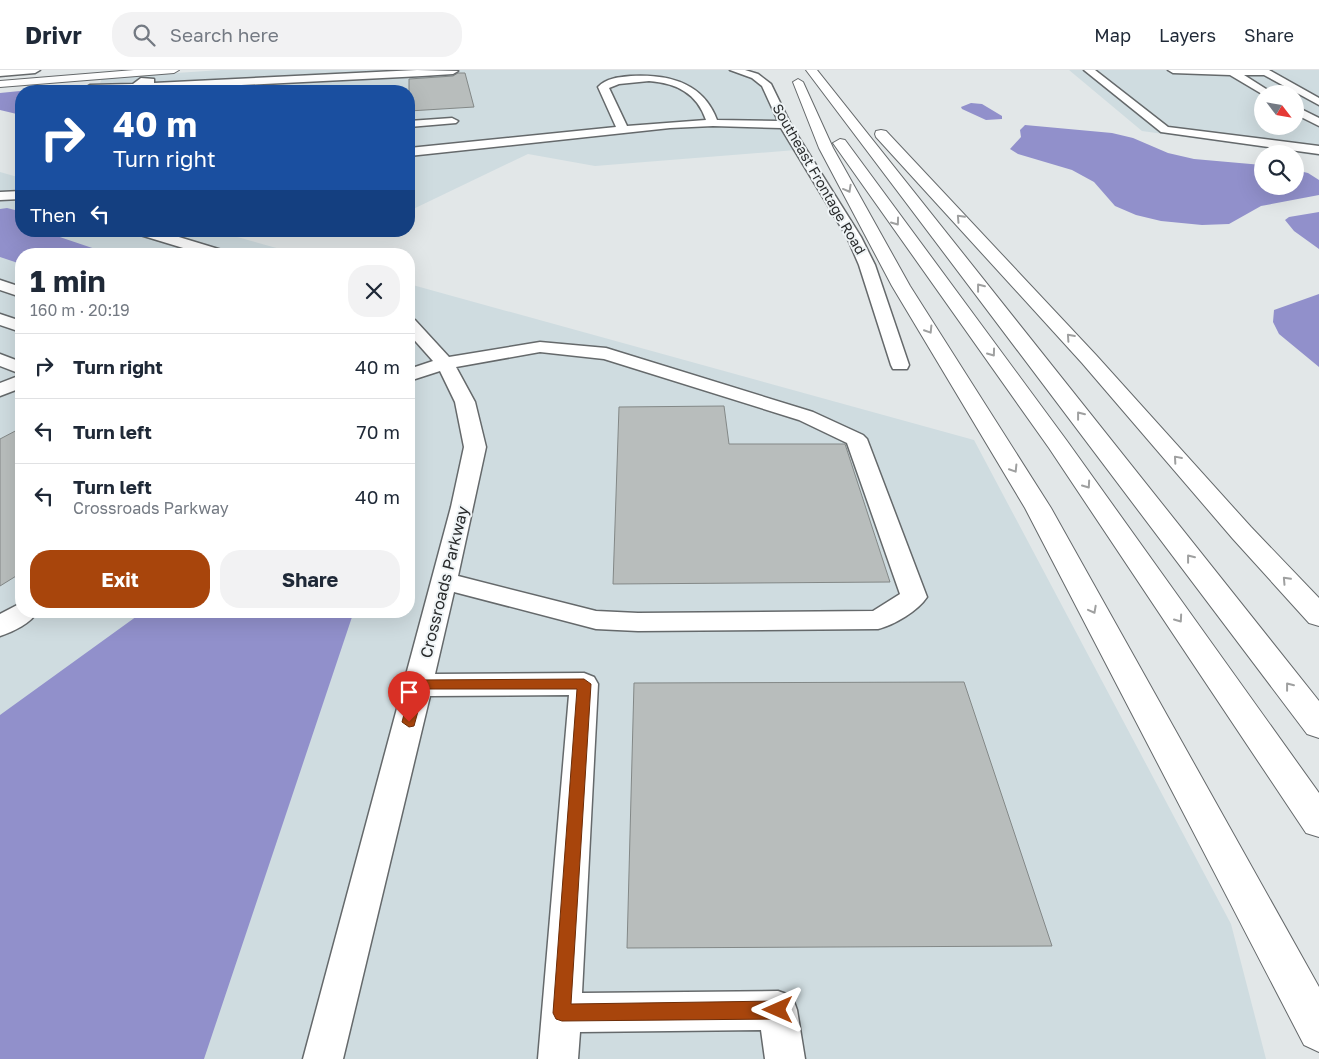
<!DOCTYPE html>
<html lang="en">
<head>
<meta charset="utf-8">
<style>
	body { margin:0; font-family:"Golos Text",sans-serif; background:#f2f2f3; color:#1f2937; height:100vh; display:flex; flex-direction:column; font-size:19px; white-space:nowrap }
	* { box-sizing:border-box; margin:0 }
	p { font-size:16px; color:#747a83 }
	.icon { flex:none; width:28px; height:28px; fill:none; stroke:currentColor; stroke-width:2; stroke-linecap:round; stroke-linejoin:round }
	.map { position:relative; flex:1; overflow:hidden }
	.sheet { position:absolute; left:15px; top:178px; width:400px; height:370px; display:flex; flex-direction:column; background:#fff; border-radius:20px; box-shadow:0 5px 20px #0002 }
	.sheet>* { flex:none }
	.hud { position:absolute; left:15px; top:15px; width:400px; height:152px; border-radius:20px; box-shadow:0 5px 20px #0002; background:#1a4fa0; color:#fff; overflow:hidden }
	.needle { width:32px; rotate:121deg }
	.buttons { position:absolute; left:1254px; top:15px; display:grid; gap:10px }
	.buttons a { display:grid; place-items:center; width:50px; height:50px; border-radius:50%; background:#fff; box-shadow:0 5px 20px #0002; font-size:25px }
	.pin { position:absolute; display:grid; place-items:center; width:42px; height:42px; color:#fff; margin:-51px -21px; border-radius:50% 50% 50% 0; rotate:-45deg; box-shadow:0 0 5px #0007 }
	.pin .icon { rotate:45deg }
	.me { position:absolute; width:55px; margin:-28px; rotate:270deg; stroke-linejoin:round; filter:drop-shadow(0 0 4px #0008) }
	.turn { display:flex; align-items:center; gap:18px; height:105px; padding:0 15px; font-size:22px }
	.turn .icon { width:65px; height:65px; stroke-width:2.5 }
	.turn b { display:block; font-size:35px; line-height:42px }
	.then { display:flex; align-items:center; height:48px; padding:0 15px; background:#0003; gap:10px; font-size:19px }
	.round { display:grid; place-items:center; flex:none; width:52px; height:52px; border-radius:20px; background:#f2f2f3 }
	.summary { display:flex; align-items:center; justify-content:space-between; height:85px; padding:0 15px }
	h1 { font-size:30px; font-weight:700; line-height:38px }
	.primary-button { display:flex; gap:10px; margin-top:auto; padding:10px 15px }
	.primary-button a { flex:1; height:58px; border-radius:20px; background:#a8450c; color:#fff; font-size:20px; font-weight:700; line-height:58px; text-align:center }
	.primary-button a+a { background:#f2f2f3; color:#1f2937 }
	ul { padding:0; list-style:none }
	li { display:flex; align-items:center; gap:15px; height:65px; padding:0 15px; border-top:1px solid #e0e1e3 }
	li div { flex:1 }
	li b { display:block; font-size:19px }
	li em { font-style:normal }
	header { display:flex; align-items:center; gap:30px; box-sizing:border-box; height:70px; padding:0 25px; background:#fff; border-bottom:1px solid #e0e1e3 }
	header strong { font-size:24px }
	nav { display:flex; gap:28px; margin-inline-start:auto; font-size:18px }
	.search { width:350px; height:45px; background:#f2f2f3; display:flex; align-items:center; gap:12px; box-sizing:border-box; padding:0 18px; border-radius:20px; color:#747a83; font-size:19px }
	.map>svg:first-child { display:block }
</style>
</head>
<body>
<header>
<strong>Drivr</strong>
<div class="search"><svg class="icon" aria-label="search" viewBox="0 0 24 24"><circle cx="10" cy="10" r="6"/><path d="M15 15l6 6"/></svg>Search here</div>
<nav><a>Map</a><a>Layers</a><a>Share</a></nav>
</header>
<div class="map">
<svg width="1319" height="989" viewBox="0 0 1319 989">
	<rect width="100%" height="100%" fill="#e2e7e8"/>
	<!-- built -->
	<path fill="#cfdce0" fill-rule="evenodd" d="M221,0H728L753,7L763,16L796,80L595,96L528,84L409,141V21H97L102,8Z
		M1069,0H1319V86L1142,61ZM1262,24H1295V56H1262Z
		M0,102L21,108V161H216L298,184H21V541H409V214L974,370L1231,854L1266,989H0Z"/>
	<!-- water -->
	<path fill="#9190cb" d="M40,19L54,21H21V45L0,40V23Z
		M971,33L982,34L1002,46V49L986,50L962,39L961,37Z
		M1025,55L1112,63L1133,68L1168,83L1194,89L1262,95V116H1295V100L1308,103L1319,110V125L1261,136L1229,154L1202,155L1161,151L1136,145L1115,136L1094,112L1072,100L1018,84L1010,79L1021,67L1020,60Z
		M7,138L15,140L21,144V161H42L110,184H21V194L0,187V139Z
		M1319,142V179L1294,161L1285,150L1289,147Z
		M1319,224V297L1279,264L1273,252L1274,240Z
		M144,541H354L204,989H0V645Z"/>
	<!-- building -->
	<path fill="#b8bdbc" stroke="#838887" d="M458,3H465L474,37L409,41V9L453,6Z
		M724,336L729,374H845L890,512L613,514L619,337Z
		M21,358V503L0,516V369Z
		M964,612L1052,876L627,878L634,613Z"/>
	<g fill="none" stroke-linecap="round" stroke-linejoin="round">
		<defs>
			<path id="minor" d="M0,0H40L35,3L0,6Z
				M417,0L458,1L453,4L422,6L122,21H90L85,18L90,15L133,14L141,8L154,9V13Z
				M730,0H745L758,4L771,14L791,55L861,167L875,195L909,295L907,299H893L891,295L859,195L847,167L781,58L713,56L670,58L409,86V78L616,57L598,17C606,8 620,7 631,6C668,4 703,12 717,50L778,51L762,16L752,8ZM649,11C676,13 697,23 706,50L627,56L609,18L619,14Z
				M1084,0H1095L1168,57L1319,76V84L1161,62Z
				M1168,0H1269L1319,28V35L1264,5H1244L1274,24H1262L1230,5L1173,3Z
				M1295,36L1319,48V56L1295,44Z
				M452,48L458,51L456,53L409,57V51Z
				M21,121V129L0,130V122Z
				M135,161H159L225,181L228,184H203L137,164Z
				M0,210L21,217V227L0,220Z
				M0,244L21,251V262L0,255Z
				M409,249L415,250L449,287L540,272L606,278L813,342L863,365L867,369L927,527C918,541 894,555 878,559L638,561L596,559L454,522L435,604L584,603L594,607L598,614L582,923L778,921L792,926L797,940L805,989H765L761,960L580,962L578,989H538L569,625L430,626L343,989H303L451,437L464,377L455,332L440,301L409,311V299L433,291L409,264ZM540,282L604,289L799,350L847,373L900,524L873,541L638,543L596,541L458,506L486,377L475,332L456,297Z
				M0,284L21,292V304L0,296Z
				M21,305V318L0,326V313Z
				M21,533V541H38C31,553 13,562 0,566V544Z"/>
			<path id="major" d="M134,0H179L174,3L0,17V11Z"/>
			<path id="highway" d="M806,0H817L1319,631V668L1307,664Z
				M798,9L803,12L833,78L910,216L1051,438L1319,917V982L1304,975L1025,438L892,216L819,78L793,12Z
				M881,60L886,61L1096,285L1251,457L1319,528V556L1309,553L1233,469L1082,293L876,67L875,64L876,61Z
				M840,69L845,70L1067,371L1319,723V767L1306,763L1049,378L833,73Z"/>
		</defs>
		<!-- minor casing -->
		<use href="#minor" stroke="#65696b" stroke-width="3"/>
		<!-- major casing -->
		<use href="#major" stroke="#65696b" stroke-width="2"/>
		<!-- highway casing -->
		<use href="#highway" stroke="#65696b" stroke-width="2"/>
		<!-- minor -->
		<use href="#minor" fill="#fff" fill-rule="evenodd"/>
		<!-- major -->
		<use href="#major" fill="#fff" fill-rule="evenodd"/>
		<!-- highway -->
		<use href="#highway" fill="#fff" fill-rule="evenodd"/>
	</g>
	<!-- one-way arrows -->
	<defs><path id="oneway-chevron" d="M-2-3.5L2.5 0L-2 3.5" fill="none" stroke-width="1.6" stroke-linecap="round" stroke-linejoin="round" transform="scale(1.25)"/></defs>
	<g stroke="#9fa0a0">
		<use href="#oneway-chevron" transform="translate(848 119) rotate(61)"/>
		<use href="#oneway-chevron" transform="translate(960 148) rotate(-133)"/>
		<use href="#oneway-chevron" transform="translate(896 152) rotate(54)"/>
		<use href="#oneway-chevron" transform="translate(980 217) rotate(-128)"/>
		<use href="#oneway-chevron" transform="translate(929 260) rotate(58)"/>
		<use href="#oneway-chevron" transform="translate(1070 267) rotate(-132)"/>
		<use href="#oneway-chevron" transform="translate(992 283) rotate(54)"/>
		<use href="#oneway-chevron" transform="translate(1080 345) rotate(-128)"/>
		<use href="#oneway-chevron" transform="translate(1177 389) rotate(-131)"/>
		<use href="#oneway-chevron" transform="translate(1014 399) rotate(58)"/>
		<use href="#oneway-chevron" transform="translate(1087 415) rotate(55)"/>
		<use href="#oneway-chevron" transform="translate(1190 488) rotate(-128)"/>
		<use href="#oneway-chevron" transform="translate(1286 510) rotate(-133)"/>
		<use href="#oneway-chevron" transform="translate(1093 540) rotate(62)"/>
		<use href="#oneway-chevron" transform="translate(1179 549) rotate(55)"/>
		<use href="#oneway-chevron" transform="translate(1289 616) rotate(-128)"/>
	</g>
	<!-- route -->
	<path fill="#a8450c" stroke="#6d2d08" d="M584,609L591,614L571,934L778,931L784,934L787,940L784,946L778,949L562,951L556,949L553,943L577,619H424L414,656L409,657L402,652L412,614L418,610Z"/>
	<g text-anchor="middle" stroke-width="4" stroke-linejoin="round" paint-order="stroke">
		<!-- far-street labels -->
		<g font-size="14" fill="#292b2c" stroke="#eff4f6">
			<text transform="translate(819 109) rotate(60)" y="5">Southeast Frontage Road</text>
		</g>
		<!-- street labels -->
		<g font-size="16" fill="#292b2c" stroke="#eff4f6">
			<text transform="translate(444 512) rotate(-76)" y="6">Crossroads Parkway</text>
		</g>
	</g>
</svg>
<div class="buttons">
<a><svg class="needle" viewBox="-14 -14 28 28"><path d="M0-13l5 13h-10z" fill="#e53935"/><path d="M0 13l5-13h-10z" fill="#747a83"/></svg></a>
<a><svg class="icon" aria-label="search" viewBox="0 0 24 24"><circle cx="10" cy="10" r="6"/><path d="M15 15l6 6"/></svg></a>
</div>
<div class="pin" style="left:409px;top:652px;background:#d93025"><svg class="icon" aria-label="arrive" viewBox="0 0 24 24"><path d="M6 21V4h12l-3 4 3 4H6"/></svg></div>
<svg class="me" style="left:778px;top:940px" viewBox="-20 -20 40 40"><path d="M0-17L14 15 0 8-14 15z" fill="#a8450c" stroke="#fff" stroke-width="4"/></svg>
<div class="hud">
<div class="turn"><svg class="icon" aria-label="right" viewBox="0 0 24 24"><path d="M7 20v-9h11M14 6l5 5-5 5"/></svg><div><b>40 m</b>Turn right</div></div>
<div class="then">Then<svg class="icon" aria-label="left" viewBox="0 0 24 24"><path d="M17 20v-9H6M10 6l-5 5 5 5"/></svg></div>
</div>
<section class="sheet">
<div class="summary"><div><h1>1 min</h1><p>160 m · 20:19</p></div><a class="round"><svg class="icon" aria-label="close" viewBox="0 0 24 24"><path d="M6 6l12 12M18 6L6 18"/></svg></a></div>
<ul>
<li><svg class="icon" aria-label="right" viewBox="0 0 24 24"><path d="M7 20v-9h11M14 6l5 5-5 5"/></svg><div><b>Turn right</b></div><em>40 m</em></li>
<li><svg class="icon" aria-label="left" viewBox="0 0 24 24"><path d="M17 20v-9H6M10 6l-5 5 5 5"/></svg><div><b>Turn left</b></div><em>70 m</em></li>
<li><svg class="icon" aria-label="left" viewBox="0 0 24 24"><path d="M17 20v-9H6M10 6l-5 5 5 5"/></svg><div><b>Turn left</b><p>Crossroads Parkway</p></div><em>40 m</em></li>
</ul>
<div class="primary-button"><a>Exit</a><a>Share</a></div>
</section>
</div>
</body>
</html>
